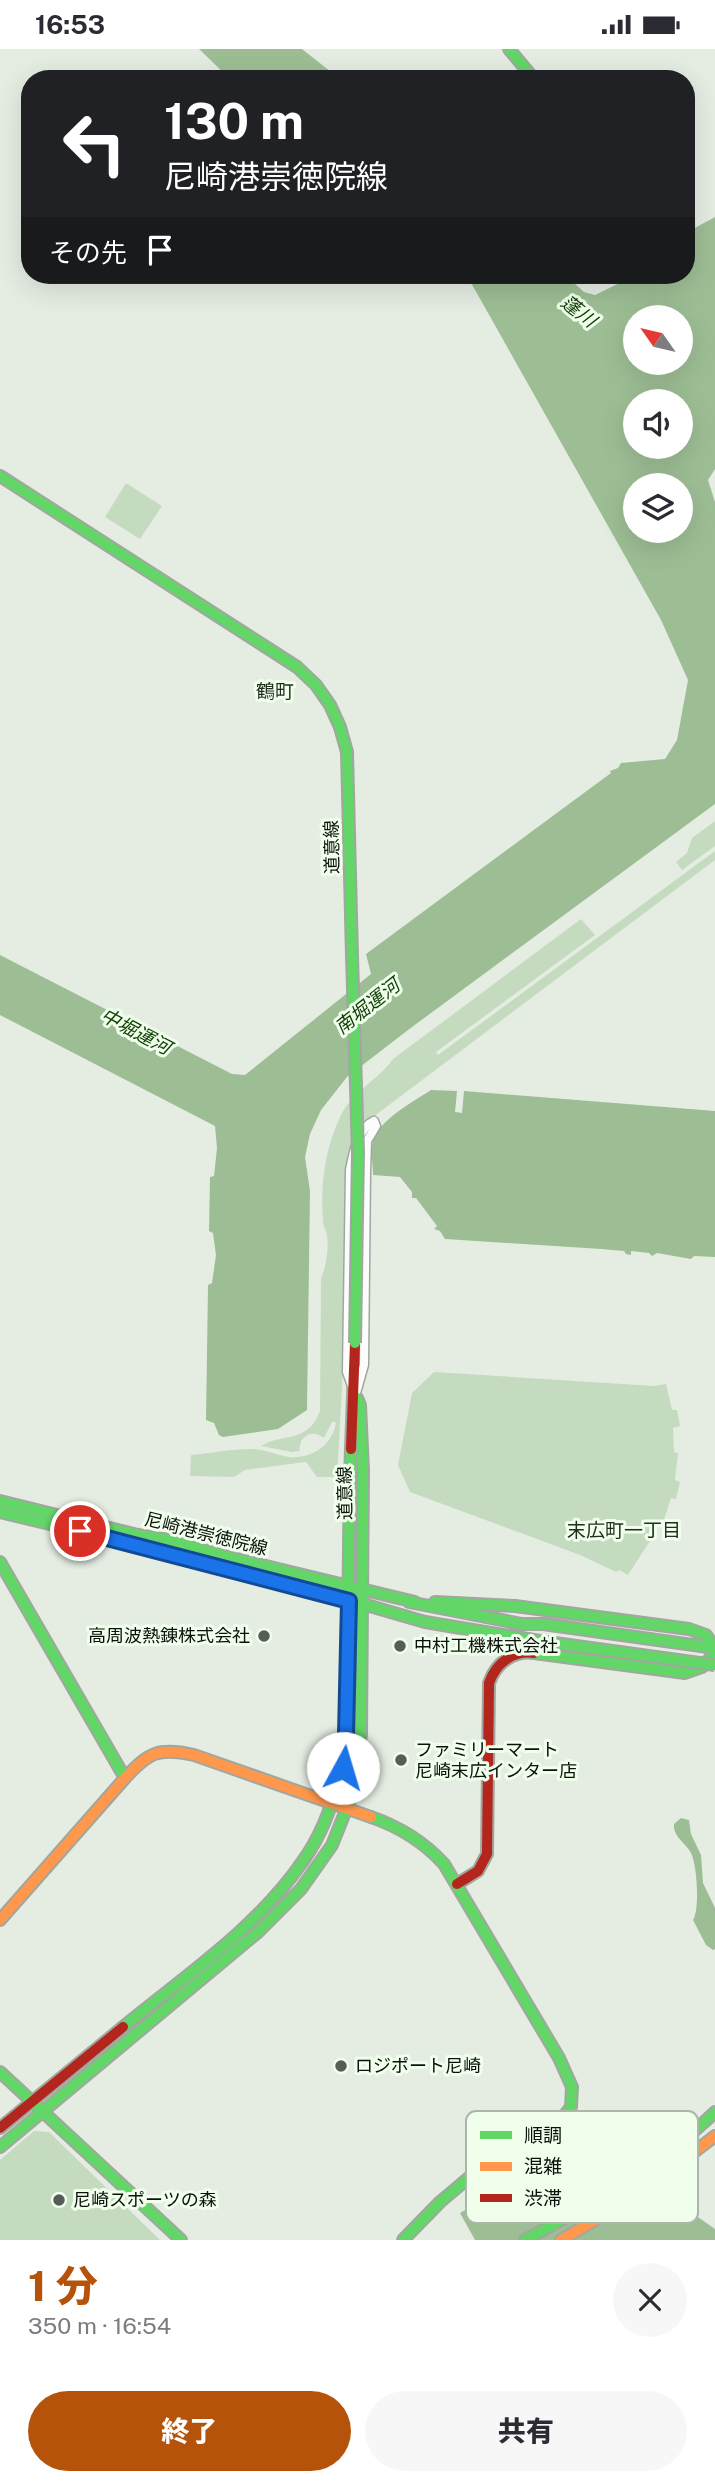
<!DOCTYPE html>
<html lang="ja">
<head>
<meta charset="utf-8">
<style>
	body { margin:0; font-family:"Public Sans","Noto Sans JP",sans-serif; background:#f7f7f7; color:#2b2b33; height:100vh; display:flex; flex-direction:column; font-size:26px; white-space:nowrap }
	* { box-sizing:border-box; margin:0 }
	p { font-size:23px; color:#7c7c81 }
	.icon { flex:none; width:38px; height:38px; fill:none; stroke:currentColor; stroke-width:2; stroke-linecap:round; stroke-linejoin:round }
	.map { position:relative; height:2191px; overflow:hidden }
	.details { display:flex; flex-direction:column; background:#fff; flex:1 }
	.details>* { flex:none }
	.banner { position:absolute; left:21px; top:21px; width:674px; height:214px; border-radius:28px; box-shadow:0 7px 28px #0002; background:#202124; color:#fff; overflow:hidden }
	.needle { width:46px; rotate:304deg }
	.fabs { position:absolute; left:623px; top:256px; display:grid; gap:14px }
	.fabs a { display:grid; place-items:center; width:70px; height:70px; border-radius:50%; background:#fff; box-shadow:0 7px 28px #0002; font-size:35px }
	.pin { position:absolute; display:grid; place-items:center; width:60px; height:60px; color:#fff; margin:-30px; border:4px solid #fff; border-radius:50%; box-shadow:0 2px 7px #0007 }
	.me { position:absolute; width:77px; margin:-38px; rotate:6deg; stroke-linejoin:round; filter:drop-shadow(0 0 5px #0008) }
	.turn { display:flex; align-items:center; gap:24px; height:147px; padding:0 28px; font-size:32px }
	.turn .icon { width:91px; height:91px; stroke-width:2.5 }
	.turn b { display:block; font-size:49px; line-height:60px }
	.then { display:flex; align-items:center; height:66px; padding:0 28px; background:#0003; gap:14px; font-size:26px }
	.round { display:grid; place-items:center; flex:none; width:74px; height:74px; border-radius:37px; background:#f7f7f7 }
	.head { display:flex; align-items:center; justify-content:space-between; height:119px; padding:0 28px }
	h1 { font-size:42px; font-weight:800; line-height:52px; color:#b45309 }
	.action { display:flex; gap:14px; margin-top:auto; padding:14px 28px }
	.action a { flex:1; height:80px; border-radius:42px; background:#b45309; color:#fff; font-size:28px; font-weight:800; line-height:80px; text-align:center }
	.action a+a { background:#f7f7f7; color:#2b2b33 }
	.status { display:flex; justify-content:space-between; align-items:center; height:49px; padding:0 35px; background:#fff; direction:ltr }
	.status svg { height:19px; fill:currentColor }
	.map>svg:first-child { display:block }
</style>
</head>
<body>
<div class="status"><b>16:53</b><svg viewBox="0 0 49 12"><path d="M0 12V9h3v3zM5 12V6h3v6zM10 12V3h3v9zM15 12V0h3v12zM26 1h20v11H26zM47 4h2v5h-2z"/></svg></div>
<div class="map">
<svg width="715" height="2191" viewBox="0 0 715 2191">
	<rect width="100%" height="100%" fill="#e5ede3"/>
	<!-- green -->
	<path fill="#c5dbc0" d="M126,434L162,457L140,490L105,468Z
		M715,772V797L682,821L676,813L687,804L692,789Z
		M715,802V811L365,1074L346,1124L343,1321L337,1428H317L306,1413L245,1421L234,1428L190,1427L191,1406C211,1404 231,1400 251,1400C264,1400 276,1406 289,1408C312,1410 333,1396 336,1373H332L324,1389C315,1383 308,1383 301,1392L299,1402L292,1403L261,1397C283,1383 307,1396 320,1362L321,1230C326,1217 329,1201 327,1187C327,1182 323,1178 323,1172C320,1135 325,1099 341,1066C353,1042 378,1031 393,1010L581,870L595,886L436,1003L438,1006Z
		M434,1323L655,1337L666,1335L672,1361H677L680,1377L673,1379L674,1403L678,1404L675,1431L680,1433L676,1450L671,1449L663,1474L659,1473L650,1492L628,1526L619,1521L616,1523L580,1506L410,1443L398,1416L412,1344Z
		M34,2082L49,2083L160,2191H0V2111Z"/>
	<!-- water -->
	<path fill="#9dbe95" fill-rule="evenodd" d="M199,0H302L340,30H230Z
		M715,168V420L708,431L715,453V755L412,978L347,1028L321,1061L310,1085L305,1108L310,1142L307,1361L278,1380L223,1388L219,1386L214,1374L206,1371L208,1236L212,1234L216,1206L213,1184L209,1182L210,1128L214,1127L217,1099L215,1077L0,966V906L232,1025L245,1026L371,925L366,905L611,724L610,722L618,719L621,714L665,710L677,691L688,631L661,571L470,232L463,226H565L584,243L595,246L636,226H686V190L692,189L691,181ZM635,268H681V313H635ZM635,352H681V397H635ZM635,436H681V481H635Z
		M431,1041L457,1042L455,1063L462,1064L464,1042L715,1062V1208L694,1207L691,1210L657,1204L652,1207L649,1204L631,1202V1206L626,1205L624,1202L601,1200L445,1190L440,1182L434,1180L437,1177L416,1149H412V1143L400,1128L373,1126C373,1115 370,1102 373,1092C379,1071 414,1052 431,1041Z
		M681,1769L689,1771L691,1785L701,1806L703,1834L715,1859V1900L713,1901L706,1896L693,1871C700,1860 697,1816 691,1804C685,1793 673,1788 674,1775Z
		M635,2062L695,2166L715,2180V2191H475L460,2164Z"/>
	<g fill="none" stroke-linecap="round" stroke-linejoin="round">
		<defs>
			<path id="street" d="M352,1337L347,1323L350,1121C353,1105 358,1079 374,1072
				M356,1344L364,1316L366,1123L367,1092L376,1077L374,1072"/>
			<path id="fast" d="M509,0L534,30
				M0,427L297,618L316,636L330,656L340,678L347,703L352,907
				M0,1452L138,1486L169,1491L232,1509L415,1553
				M0,1463L158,1501L353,1553
				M0,1513L125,1729
				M409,1553L522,1575H543L715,1599
				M435,1553L515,1557L689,1580L706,1586L715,1599
				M363,1555L425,1573L540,1592
				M534,1604L685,1624L702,1618L715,1604
				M371,1768C400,1778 423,1792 444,1815L559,2009L572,2038L571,2058L560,2072L478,2121L440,2153L403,2191
				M123,1978C185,1927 257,1879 303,1812C352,1743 347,1657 348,1576C349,1517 349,1459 351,1400
				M0,2023L181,2191
				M0,2098L258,1883L301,1840L332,1796L352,1746L361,1685L363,1421L360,1356L357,1349
				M525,2191C593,2154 659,2117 715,2063"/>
			<path id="slow" d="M0,1871L125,1729C149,1703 159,1698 194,1706L371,1768
				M561,2191L641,2144L715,2087"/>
			<path id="jam" d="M351,1400L355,1294
				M457,1835L478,1822L487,1805L489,1634C496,1614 513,1601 534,1604
				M0,2079L123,1978"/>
		</defs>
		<!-- street casing -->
		<use href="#street" stroke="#a1a79f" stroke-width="11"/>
		<!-- fast casing -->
		<use href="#fast" stroke="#a1a79f" stroke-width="14"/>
		<!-- slow casing -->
		<use href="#slow" stroke="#a1a79f" stroke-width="14"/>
		<!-- jam casing -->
		<use href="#jam" stroke="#a1a79f" stroke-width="14"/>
		<!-- street -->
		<use href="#street" stroke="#fbfcfb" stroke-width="8"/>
		<!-- fast -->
		<use href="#fast" stroke="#63d668" stroke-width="10"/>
		<!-- slow -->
		<use href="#slow" stroke="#ff974d" stroke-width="10"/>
		<!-- jam -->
		<use href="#jam" stroke="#b3261e" stroke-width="10"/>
		<defs>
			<path id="fast-bridge" d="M352,907L358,1103L355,1294
				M540,1592L715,1616"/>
		</defs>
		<!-- fast-bridge casing -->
		<use href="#fast-bridge" stroke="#a1a79f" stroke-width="14" stroke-linecap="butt"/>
		<!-- fast-bridge -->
		<use href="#fast-bridge" stroke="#63d668" stroke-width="10"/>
	</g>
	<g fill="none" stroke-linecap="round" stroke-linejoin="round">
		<defs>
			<path id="route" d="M80,1482L349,1552L346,1685L343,1719"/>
		</defs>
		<!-- route casing -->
		<use href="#route" stroke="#114b97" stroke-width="18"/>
		<!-- route -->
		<use href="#route" stroke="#1a73e8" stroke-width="12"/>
	</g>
	<!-- markers -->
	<g fill="#575d56" stroke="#f0feec" stroke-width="2.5">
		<circle cx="264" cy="1587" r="7"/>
		<circle cx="400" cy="1597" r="7"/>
		<circle cx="401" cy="1711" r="7"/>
		<circle cx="341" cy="2017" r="7"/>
		<circle cx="59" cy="2151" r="7"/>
	</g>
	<g text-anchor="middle" stroke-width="6" stroke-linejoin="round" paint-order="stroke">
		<!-- street labels -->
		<g font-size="18" fill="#0b100a" stroke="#f0feec">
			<text transform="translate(332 798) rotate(-91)" y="6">道意線</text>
			<text transform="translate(345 1444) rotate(-91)" y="6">道意線</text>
			<text transform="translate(206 1485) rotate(14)" y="6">尼崎港崇徳院線</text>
		</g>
		<!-- poi labels -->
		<g font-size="18" fill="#0b100a" stroke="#f0feec" text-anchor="start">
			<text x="250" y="1593" text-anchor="end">高周波熱錬株式会社</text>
			<text x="414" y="1603">中村工機株式会社</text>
			<text x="415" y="1707">ファミリーマート<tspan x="415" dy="21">尼崎末広インター店</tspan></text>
			<text x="355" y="2023">ロジポート尼崎</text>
			<text x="73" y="2157">尼崎スポーツの森</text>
		</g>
		<!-- water labels -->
		<g font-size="19" font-style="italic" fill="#113d03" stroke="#f0feec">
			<text transform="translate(579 262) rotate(38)" y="7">蓬川</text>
			<text transform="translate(367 957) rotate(-38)" y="7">南堀運河</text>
			<text transform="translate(136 982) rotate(28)" y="7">中堀運河</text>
		</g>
		<!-- neighbourhood labels -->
		<g font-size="19" fill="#232d20" stroke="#f0feec">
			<text x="275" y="649">鶴町</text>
			<text x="624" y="1488">末広町一丁目</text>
		</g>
	</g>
	<!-- legend -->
	<rect x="466" y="2062" width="232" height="112" rx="10" fill="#f0feec" stroke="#abb7a8" stroke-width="2"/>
	<rect x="480" y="2082" width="32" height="8" fill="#63d668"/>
	<rect x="480" y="2113" width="32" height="9" fill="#ff974d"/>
	<rect x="480" y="2145" width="32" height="8" fill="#b3261e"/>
	<g font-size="19" fill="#0b100a">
		<text x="524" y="2093">順調</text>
		<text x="524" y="2124">混雑</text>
		<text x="524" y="2156">渋滞</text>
	</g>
</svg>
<div class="fabs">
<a><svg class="needle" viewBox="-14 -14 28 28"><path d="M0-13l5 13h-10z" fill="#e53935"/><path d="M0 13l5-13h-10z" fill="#7c7c81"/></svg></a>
<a><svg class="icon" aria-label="sound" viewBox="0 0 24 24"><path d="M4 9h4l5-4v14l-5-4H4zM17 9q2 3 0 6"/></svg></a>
<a><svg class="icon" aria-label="layers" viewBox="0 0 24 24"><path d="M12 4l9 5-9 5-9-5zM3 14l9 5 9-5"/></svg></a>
</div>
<div class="pin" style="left:80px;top:1482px;background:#d93025"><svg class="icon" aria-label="arrive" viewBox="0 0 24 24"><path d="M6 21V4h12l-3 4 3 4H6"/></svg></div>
<svg class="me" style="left:343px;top:1719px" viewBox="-20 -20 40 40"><circle r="19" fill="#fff"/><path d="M0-13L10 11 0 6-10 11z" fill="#1a73e8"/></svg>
<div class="banner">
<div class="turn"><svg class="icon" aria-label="left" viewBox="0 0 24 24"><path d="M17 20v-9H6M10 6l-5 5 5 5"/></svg><div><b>130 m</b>尼崎港崇徳院線</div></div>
<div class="then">その先<svg class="icon" aria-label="arrive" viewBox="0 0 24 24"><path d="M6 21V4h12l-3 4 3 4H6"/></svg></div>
</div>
</div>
<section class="details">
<div class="head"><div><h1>1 分</h1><p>350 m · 16:54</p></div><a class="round"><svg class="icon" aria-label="close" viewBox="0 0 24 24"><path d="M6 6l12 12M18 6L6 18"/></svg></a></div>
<div class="action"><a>終了</a><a>共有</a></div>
</section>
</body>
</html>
